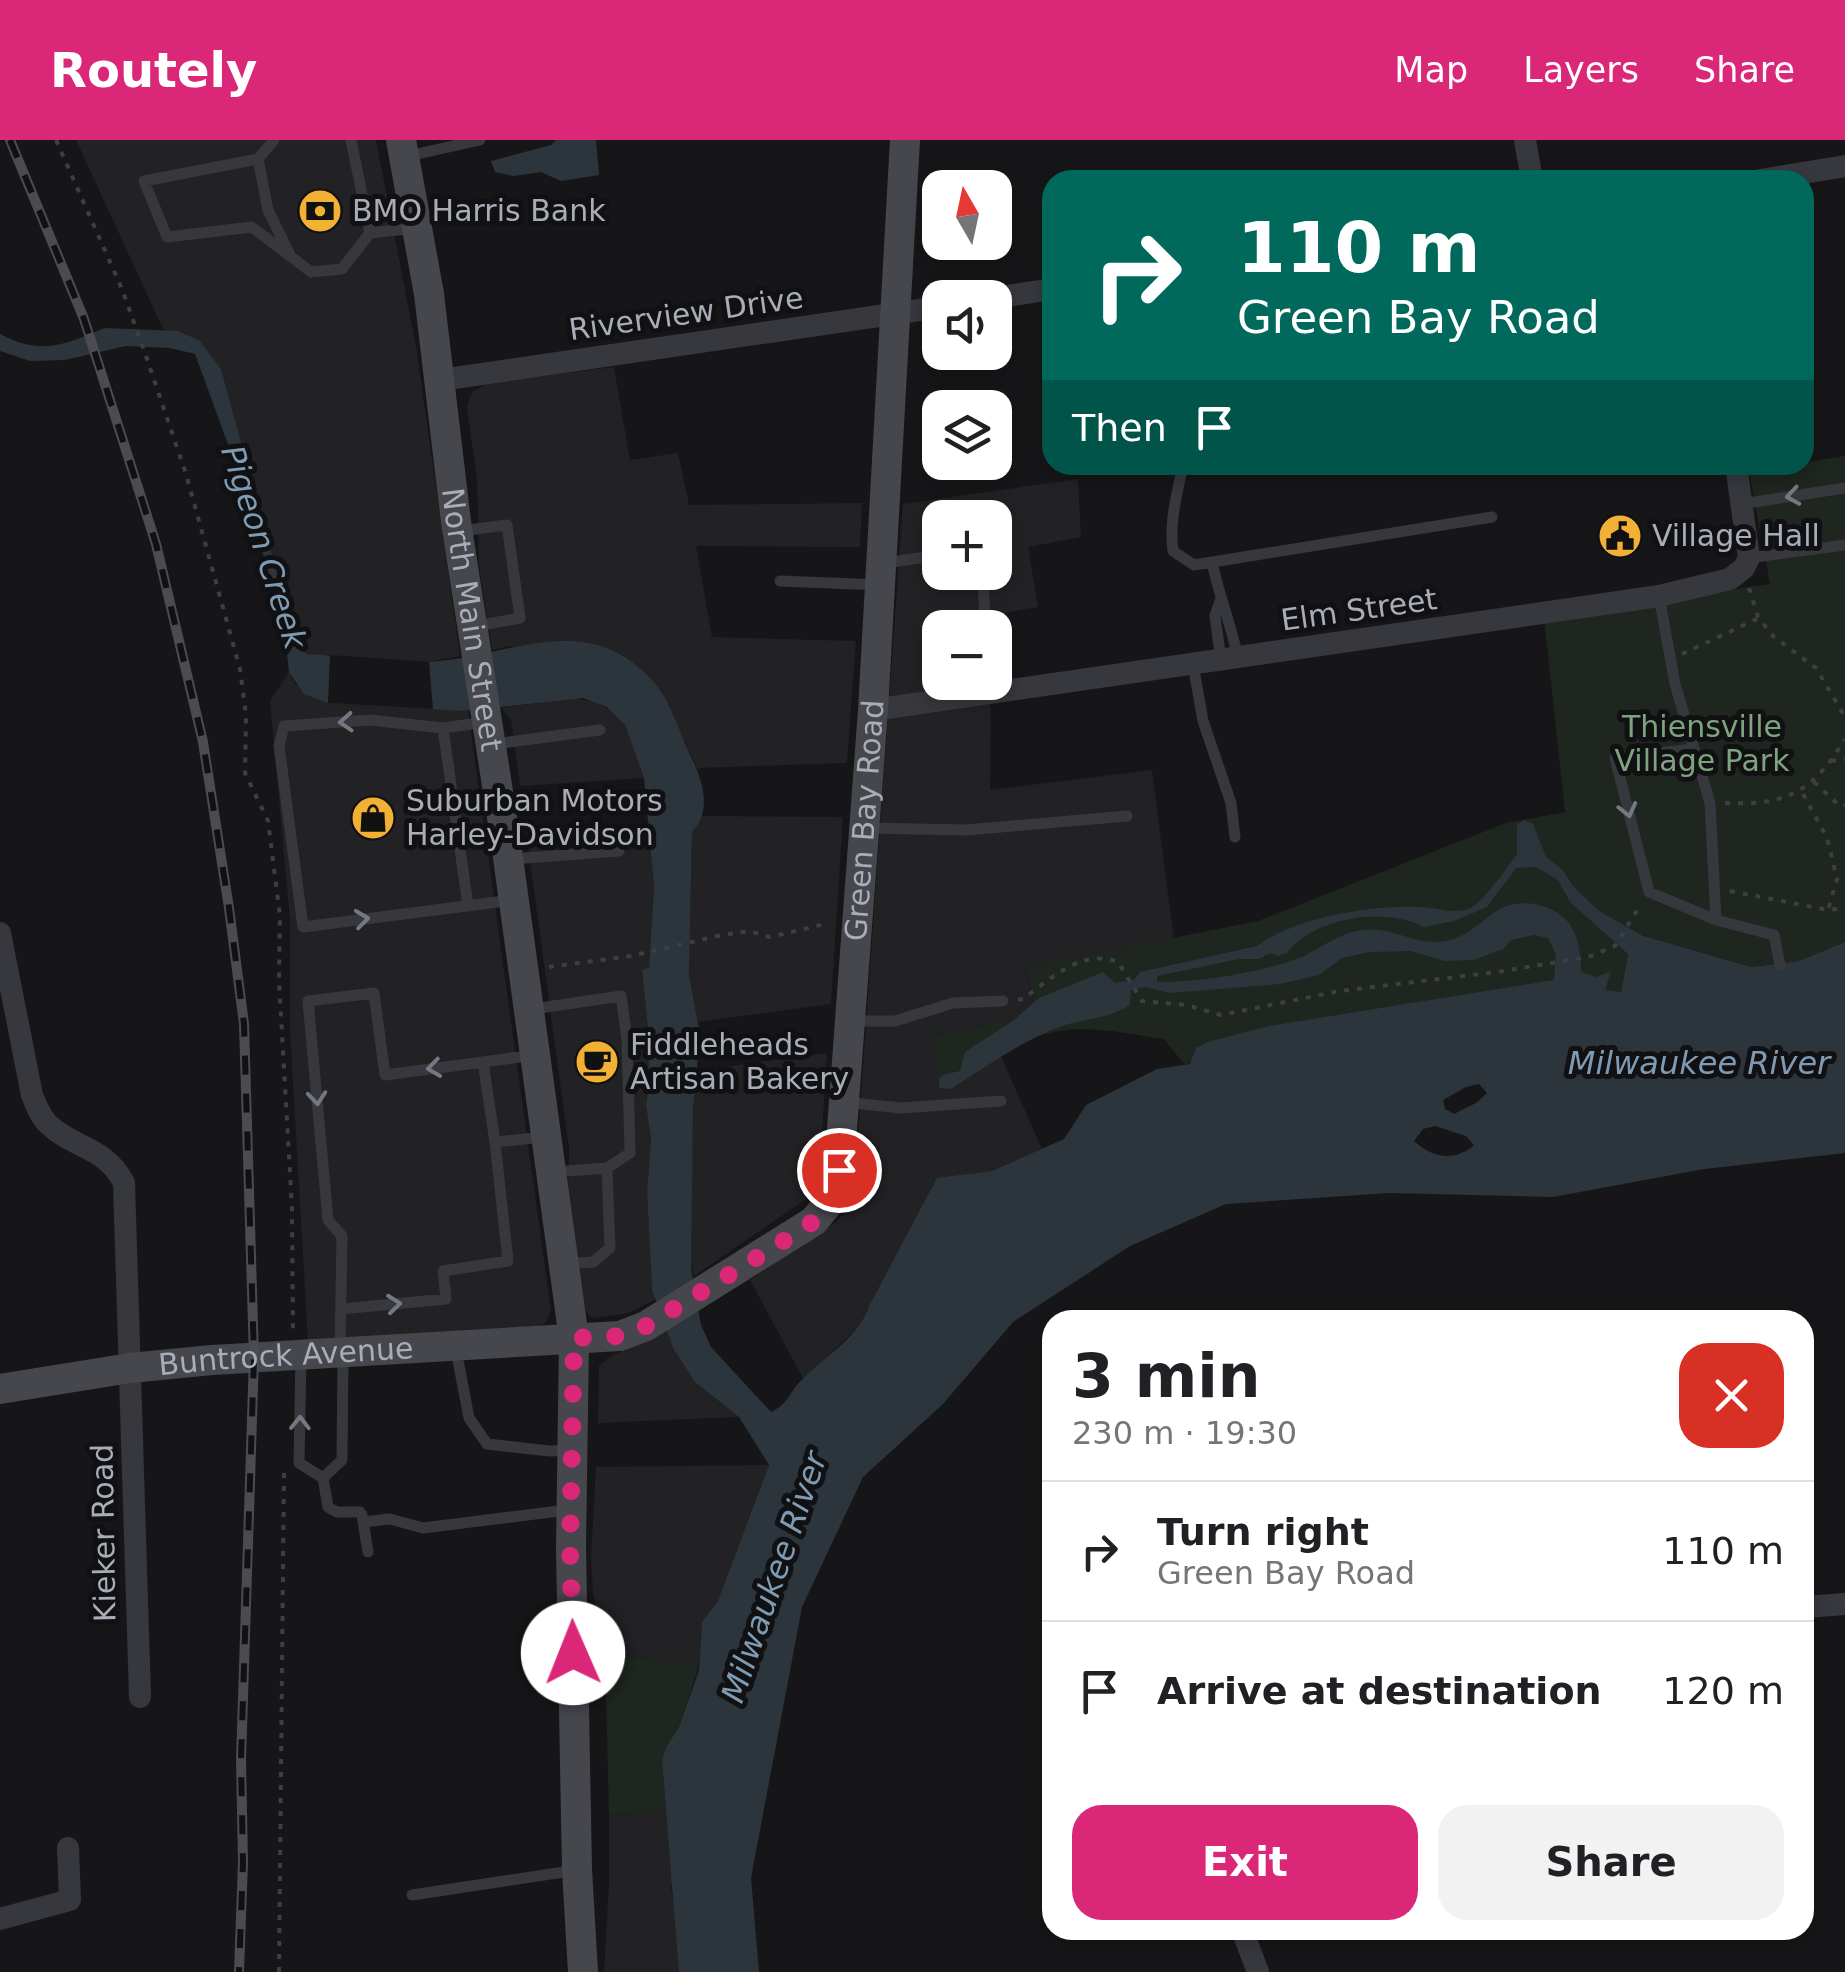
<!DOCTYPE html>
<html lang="en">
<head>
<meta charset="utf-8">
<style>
	body { margin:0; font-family:"DejaVu Sans",sans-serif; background:#f2f2f2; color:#202124; height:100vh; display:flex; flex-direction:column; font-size:38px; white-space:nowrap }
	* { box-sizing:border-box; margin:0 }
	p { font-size:32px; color:#757577 }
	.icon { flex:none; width:55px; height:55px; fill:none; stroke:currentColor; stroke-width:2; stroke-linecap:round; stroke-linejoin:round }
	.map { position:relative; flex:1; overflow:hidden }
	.drawer { position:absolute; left:1042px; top:1170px; width:772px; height:630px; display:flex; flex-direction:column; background:#fff; border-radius:30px; box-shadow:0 5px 15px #0003 }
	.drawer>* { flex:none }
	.top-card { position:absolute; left:1042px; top:30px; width:772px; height:305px; border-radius:30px; box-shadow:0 5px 15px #0003; background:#00695c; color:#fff; overflow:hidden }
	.needle { width:65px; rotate:351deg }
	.buttons { position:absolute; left:922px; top:30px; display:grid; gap:20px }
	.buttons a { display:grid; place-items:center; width:90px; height:90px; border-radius:20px; background:#fff; box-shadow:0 5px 15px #0003; font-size:50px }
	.pin { position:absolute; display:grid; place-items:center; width:85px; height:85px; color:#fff; margin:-42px; border:5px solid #fff; border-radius:50%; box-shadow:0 2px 10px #0007 }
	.me { position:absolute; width:110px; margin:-55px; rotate:359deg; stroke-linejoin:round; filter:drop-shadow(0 0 8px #0008) }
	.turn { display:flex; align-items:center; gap:35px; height:210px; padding:0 30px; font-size:45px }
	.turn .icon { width:130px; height:130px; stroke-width:2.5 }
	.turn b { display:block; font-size:70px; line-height:85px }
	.then { display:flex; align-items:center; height:95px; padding:0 30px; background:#0003; gap:20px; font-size:38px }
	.round { display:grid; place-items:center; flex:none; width:105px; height:105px; border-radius:30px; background:#f2f2f2 }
	.overview { display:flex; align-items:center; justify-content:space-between; height:170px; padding:0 30px }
	h1 { font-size:60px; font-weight:700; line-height:75px }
	.action { display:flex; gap:20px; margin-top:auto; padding:20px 30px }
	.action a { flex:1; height:115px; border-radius:30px; background:#db2777; color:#fff; font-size:40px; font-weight:700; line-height:115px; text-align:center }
	.action a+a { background:#f2f2f2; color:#202124 }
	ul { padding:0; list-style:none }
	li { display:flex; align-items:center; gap:30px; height:140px; padding:0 30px; border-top:2px solid #e0e0e0 }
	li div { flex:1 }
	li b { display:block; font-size:38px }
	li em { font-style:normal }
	header { display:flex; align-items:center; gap:60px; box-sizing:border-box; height:140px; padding:0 50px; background:#db2777; color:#fff }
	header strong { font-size:48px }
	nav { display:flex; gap:55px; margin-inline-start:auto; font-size:35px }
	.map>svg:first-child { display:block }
</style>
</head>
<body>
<header>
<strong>Routely</strong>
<nav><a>Map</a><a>Layers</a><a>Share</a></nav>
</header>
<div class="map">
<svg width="1845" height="1832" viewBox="0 0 1845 1832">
	<rect width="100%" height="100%" fill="#161618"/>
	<!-- built -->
	<path fill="#222225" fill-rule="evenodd" d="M76,0H376L416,206L460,516L429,522L307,514L297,506L221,229L177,191H164Z
		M614,227L630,320L678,313L689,365L862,363L860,407L696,406L712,497L856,501L847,623L697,628L659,548L509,506L492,510L479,425L477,338L467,268L469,259L473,251L489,243Z
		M1078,339L1081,397L1028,407L1038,467L993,475L992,487L940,488V542L991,543L990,650L1152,630L1174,800L1025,827L1034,863L1014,880L931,895L940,948L951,949L1001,916L1042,1009L992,1031L937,1039L870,1164L865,1180L804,1240L750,1140L836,1082L848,1069L851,1059L857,1009L903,364ZM940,378H995V432H940Z
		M289,532L295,544L328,563L468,571L551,1170L547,1181L540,1186L308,1201L290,892V779L270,561Z
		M574,558L595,562L616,573L625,585L644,638L520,646L511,580L501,568Z
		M701,676L843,677L831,864L698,882L689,835L692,692Z
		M648,685L654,747L649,828L642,831L648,888L649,945L646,965L651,998L647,1051L652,1149L656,1159L628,1173L597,1178L590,1176L583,1168L568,1058L569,1008L526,691Z
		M827,913L819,1042L815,1053L694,1136L689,1113L695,931Z
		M667,1188L674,1210L695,1242L739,1277L598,1283L599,1226L610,1217Z
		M769,1325L718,1461L702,1482L699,1525L605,1513L593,1452L591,1417L596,1327Z
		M666,1671L673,1740L671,1748L678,1785L679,1832H604L609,1742V1675Z"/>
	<!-- green -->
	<path fill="#1e261f" d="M1845,316V802L1799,821L1751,827L1642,795L1628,814L1621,852L1604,850L1386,868L1269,886L1185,925L1164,899C1124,893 1078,882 1039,896C1007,907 978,931 951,949L939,948L931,895L1014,880L1034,863L1025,827L1258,781L1506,683L1565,672L1544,478L1770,444L1749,331Z
		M605,1513L699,1525L679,1587L666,1607L662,1620L666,1671L609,1675Z"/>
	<!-- water -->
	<path fill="#2c353c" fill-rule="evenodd" d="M556,0H596L599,35L561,41L541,32L514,36L495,32L491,21L551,5Z
		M105,188L177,191L199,200L221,229L297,506L307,514C346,516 389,524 429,522C513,517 590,465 657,546C670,562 678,588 687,608C700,635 715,667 692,692L689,835L700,894L693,971L691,1128L701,1185L711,1207L771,1272C786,1265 787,1258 797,1245C821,1218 859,1199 870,1164L937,1038L992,1031L1064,999L1086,965L1157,929L1190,924L1196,908L1208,902L1269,886L1554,840L1556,814L1548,798L1534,795L1511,800L1503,809L1474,820L1444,821L1411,811L1370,812L1342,818L1319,835L1280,844L1170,853L1145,847L1131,850L1130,865C1109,879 1085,878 1062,886C1021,901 987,926 951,949L939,948V939L943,935L960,931L965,912L1014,880L1039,858L1103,832L1115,843L1134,840L1140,832L1257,806C1296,777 1371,765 1420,767C1437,767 1456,776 1472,767C1486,759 1507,727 1517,714V685L1524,680L1533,684L1546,717L1563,730L1572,745L1599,771L1641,795L1751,827L1799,821L1845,802V1013L1704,1029L1553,1057L1389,1053L1226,1064L1130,1106L1013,1182L943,1264L863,1337L802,1467L751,1738L759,1832H679L662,1620L666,1607L679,1587L699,1530L702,1482L718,1461L769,1325L739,1277L695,1242L674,1210L652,1150L647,1051L651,998L646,965L649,945L648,888L642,830L649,828L654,747L644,638L625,585L607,567L583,558L463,571L328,563L304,554L289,532L285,494L247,356L195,214L170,208L126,206L65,220L30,221L0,211V194C42,216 63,205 105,188ZM1536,727L1558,740L1570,762L1628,814L1621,852L1605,850L1611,831L1597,837L1581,832C1581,796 1572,772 1535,764C1524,762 1507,764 1498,770C1482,780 1466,798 1446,801C1416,807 1393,786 1364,790C1337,792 1318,812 1294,820C1252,834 1201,842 1157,842V836L1239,819H1259L1270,813L1278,816L1287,813C1314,777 1385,766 1424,787L1454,781L1487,767L1516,728ZM1479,944L1487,953L1476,963L1454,974L1445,969L1443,960L1466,947ZM1435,986L1466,996L1474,1005C1455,1022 1432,1018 1414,1001L1423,989Z"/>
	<!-- pier -->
	<path fill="#161618" d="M330,515L429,522L433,569L328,563Z"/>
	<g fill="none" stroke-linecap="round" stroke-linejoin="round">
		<!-- path -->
		<path stroke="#3d3f44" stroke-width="4" stroke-dasharray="5 8" stroke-linecap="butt" d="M56,0L122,149L146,216L186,334L240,529L246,575L245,633L268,681L280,776L279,841L292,1068L293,1193
			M1749,448L1758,477L1774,497L1816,528L1845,577
			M1682,514L1759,478
			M1831,621L1845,619
			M1814,642L1840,666L1845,665
			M1803,654L1827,698L1837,739L1828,770
			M1725,663C1788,666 1813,651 1845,599
			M1730,751L1828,770L1845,768
			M549,827L631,816L722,795L749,791L770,797L829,783
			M1018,860L1023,859C1051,839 1081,808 1118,822L1142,861L1186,865L1221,875L1340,851L1497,832L1588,817L1615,806L1641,764
			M279,1832L284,1327"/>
		<!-- lane -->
		<path stroke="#37383d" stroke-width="11" d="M274,0L258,19L144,41L167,97L252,87L311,132L342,129L370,93L416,88
			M351,0L370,93
			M404,17L480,0
			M258,19L268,70L289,113
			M1183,325C1177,354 1169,382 1173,411L1194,425L1492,377
			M1741,364L1845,348
			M460,391L507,385L520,478L476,486
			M1749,418L1845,405
			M1212,422C1219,456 1231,484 1238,518
			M885,423L940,415
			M983,432L985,488
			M780,441L880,445
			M1659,456L1675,544L1710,663L1716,780L1774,795L1780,825
			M1220,461L1215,476L1221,520
			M1193,524L1203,581L1231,663L1235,697
			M486,582L443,588L370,580L284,586L279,606L303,787L513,760
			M443,588L468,766
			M494,604L600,590
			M1693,609L1615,618L1649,752L1716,780
			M868,688L966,690L1127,676
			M512,719L619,711
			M533,869L621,856L627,899L630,1013L607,1028L554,1032
			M850,881H895L953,863L1003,861
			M483,922L495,1002L544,997
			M844,962L901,968L1001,961
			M565,1124L593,1122L610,1108L607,1028
			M341,1169L446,1159L443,1131L508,1121L495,1002
			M456,1210L469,1278L487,1304L549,1311L572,1310
			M340,1211L342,1096L328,1080L308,861L374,853L385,935L535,915
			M301,1215L299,1323L323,1338
			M323,1338L342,1320L343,1216
			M323,1338L328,1367L337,1372H360L362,1375L368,1412
			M363,1382L390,1379L423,1388L567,1370
			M412,1755L577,1730"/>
		<!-- street -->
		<path stroke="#37383d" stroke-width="22" d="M1525,0L1532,40
			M1760,40L1845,26
			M995,158L1052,149
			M441,240L940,167
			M873,570L1659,456L1730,439L1744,428L1749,418L1736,325
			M0,793L32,955C36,965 40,976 48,984C74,1009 105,1006 124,1043L140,1557
			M1805,1467L1845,1464
			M0,1779L70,1760L68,1708
			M1242,1790L1258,1832"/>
		<!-- secondary -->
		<g stroke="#45474d" stroke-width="30">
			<path id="s1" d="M401,0L429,154L456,382L506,703L574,1199L571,1408L577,1730L583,1832"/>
			<path id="s2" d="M0,1249L130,1228L212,1220L620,1196L646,1186L814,1081L835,1055L839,1029L873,570L905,0"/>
		</g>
		<defs>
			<path id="rail" d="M10,0L84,179L156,404L203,602L229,768L244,884L254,1217L241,1620L243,1722L239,1832"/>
		</defs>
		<!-- rail casing -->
		<use href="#rail" stroke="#4a4c52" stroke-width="10"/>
		<!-- rail -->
		<use href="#rail" stroke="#111113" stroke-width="6" stroke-dasharray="19" stroke-linecap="butt"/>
	</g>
	<!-- one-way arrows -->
	<defs><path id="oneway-chevron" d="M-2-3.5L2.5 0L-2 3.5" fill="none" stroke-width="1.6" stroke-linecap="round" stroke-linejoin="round" transform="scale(2.5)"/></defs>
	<g stroke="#757881">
		<use href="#oneway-chevron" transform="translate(1793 356) rotate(171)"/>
		<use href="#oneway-chevron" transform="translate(346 582) rotate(176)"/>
		<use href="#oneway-chevron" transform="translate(1628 670) rotate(76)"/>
		<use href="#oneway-chevron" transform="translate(362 779) rotate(-7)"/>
		<use href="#oneway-chevron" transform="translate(434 928) rotate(172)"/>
		<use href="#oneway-chevron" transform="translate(317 958) rotate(85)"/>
		<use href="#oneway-chevron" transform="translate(394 1164) rotate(-6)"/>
		<use href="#oneway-chevron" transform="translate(300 1283) rotate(-89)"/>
	</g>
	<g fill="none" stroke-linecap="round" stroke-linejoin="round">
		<!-- route -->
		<path stroke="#db2777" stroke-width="18" stroke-dasharray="0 32.4" d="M573,1513L570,1408L574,1198L620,1196L646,1186L782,1102L814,1081L830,1064L839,1030"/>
	</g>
	<!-- icons -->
	<defs>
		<symbol id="bank-disc" viewBox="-11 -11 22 22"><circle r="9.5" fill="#f2b134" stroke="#111113"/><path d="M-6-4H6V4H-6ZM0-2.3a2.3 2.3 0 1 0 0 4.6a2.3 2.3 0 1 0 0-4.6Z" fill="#111"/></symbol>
		<symbol id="civic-disc" viewBox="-11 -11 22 22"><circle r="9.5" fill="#f2b134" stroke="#111113"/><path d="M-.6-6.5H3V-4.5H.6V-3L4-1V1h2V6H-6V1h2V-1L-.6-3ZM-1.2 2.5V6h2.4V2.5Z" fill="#111"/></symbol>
		<symbol id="shop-disc" viewBox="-11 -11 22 22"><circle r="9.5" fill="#f2b134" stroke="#111113"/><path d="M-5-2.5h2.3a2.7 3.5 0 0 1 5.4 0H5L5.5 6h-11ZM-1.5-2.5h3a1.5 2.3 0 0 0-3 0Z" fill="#111"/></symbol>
		<symbol id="cafe-disc" viewBox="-11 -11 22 22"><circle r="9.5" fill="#f2b134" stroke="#111113"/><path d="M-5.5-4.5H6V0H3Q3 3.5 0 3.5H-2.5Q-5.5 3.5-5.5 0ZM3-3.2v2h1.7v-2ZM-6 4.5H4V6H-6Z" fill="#111"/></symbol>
	</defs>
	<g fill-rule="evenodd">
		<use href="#bank-disc" x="295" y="46" width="50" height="50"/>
		<use href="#civic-disc" x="1595" y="371" width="50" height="50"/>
		<use href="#shop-disc" x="348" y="653" width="50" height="50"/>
		<use href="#cafe-disc" x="572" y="897" width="50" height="50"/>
	</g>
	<g text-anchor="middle" stroke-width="10" stroke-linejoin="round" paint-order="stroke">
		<!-- poi labels -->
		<g font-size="30" fill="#a8adb8" stroke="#111113" text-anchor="start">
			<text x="352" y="81">BMO Harris Bank</text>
			<text x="1652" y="406">Village Hall</text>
			<text x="406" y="671">Suburban Motors<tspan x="406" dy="34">Harley-Davidson</tspan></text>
			<text x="630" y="915">Fiddleheads<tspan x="630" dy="34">Artisan Bakery</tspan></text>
		</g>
		<!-- street labels -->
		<g font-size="30" fill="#a8adb8" stroke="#111113">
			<text transform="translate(686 174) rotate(-8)" y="10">Riverview Drive</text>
			<text transform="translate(1359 470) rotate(-8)" y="10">Elm Street</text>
			<text dy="10" stroke="none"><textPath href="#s1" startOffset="485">North Main Street</textPath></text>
			<text dy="10" stroke="none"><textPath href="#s2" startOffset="1258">Green Bay Road</textPath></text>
			<text dy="10" stroke="none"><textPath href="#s2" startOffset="288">Buntrock Avenue</textPath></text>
			<text transform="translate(104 1393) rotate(-91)" y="10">Kieker Road</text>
		</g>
		<!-- park labels -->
		<g font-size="30" fill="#7fa381" stroke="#111113">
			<text x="1702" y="597">Thiensville<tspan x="1702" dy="34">Village Park</tspan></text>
		</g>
		<!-- water labels -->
		<g font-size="32" font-style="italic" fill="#7f9bb3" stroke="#111113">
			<text transform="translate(264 407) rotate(72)" y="11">Pigeon Creek</text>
			<text x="1699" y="934">Milwaukee River</text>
			<text transform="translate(774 1437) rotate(-71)" y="11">Milwaukee River</text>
		</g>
	</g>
</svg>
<div class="buttons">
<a><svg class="needle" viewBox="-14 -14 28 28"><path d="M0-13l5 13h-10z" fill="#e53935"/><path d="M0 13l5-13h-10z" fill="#757577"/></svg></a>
<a><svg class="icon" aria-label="sound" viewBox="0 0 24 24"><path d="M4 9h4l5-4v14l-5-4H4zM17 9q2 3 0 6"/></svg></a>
<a><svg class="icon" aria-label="layers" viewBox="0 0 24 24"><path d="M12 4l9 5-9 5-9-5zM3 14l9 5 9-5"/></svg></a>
<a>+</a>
<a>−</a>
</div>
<div class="pin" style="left:839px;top:1030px;background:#d93025"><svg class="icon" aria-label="arrive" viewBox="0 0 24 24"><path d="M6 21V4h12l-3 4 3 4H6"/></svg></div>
<svg class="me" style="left:573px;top:1513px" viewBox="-20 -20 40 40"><circle r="19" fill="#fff"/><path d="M0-13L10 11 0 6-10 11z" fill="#db2777"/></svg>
<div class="top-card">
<div class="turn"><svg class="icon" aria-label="right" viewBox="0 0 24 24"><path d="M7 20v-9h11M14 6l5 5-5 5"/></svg><div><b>110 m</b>Green Bay Road</div></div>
<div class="then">Then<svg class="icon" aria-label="arrive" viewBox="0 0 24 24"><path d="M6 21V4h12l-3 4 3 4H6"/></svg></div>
</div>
<section class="drawer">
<div class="overview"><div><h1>3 min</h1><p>230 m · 19:30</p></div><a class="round" style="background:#d93025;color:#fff"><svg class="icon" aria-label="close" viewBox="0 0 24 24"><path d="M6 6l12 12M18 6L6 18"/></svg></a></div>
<ul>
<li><svg class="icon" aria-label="right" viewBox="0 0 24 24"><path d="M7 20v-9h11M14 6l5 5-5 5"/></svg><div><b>Turn right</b><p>Green Bay Road</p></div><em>110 m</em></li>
<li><svg class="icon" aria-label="arrive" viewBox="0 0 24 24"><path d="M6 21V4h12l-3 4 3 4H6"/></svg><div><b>Arrive at destination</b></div><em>120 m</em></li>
</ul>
<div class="action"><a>Exit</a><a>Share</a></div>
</section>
</div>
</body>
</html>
